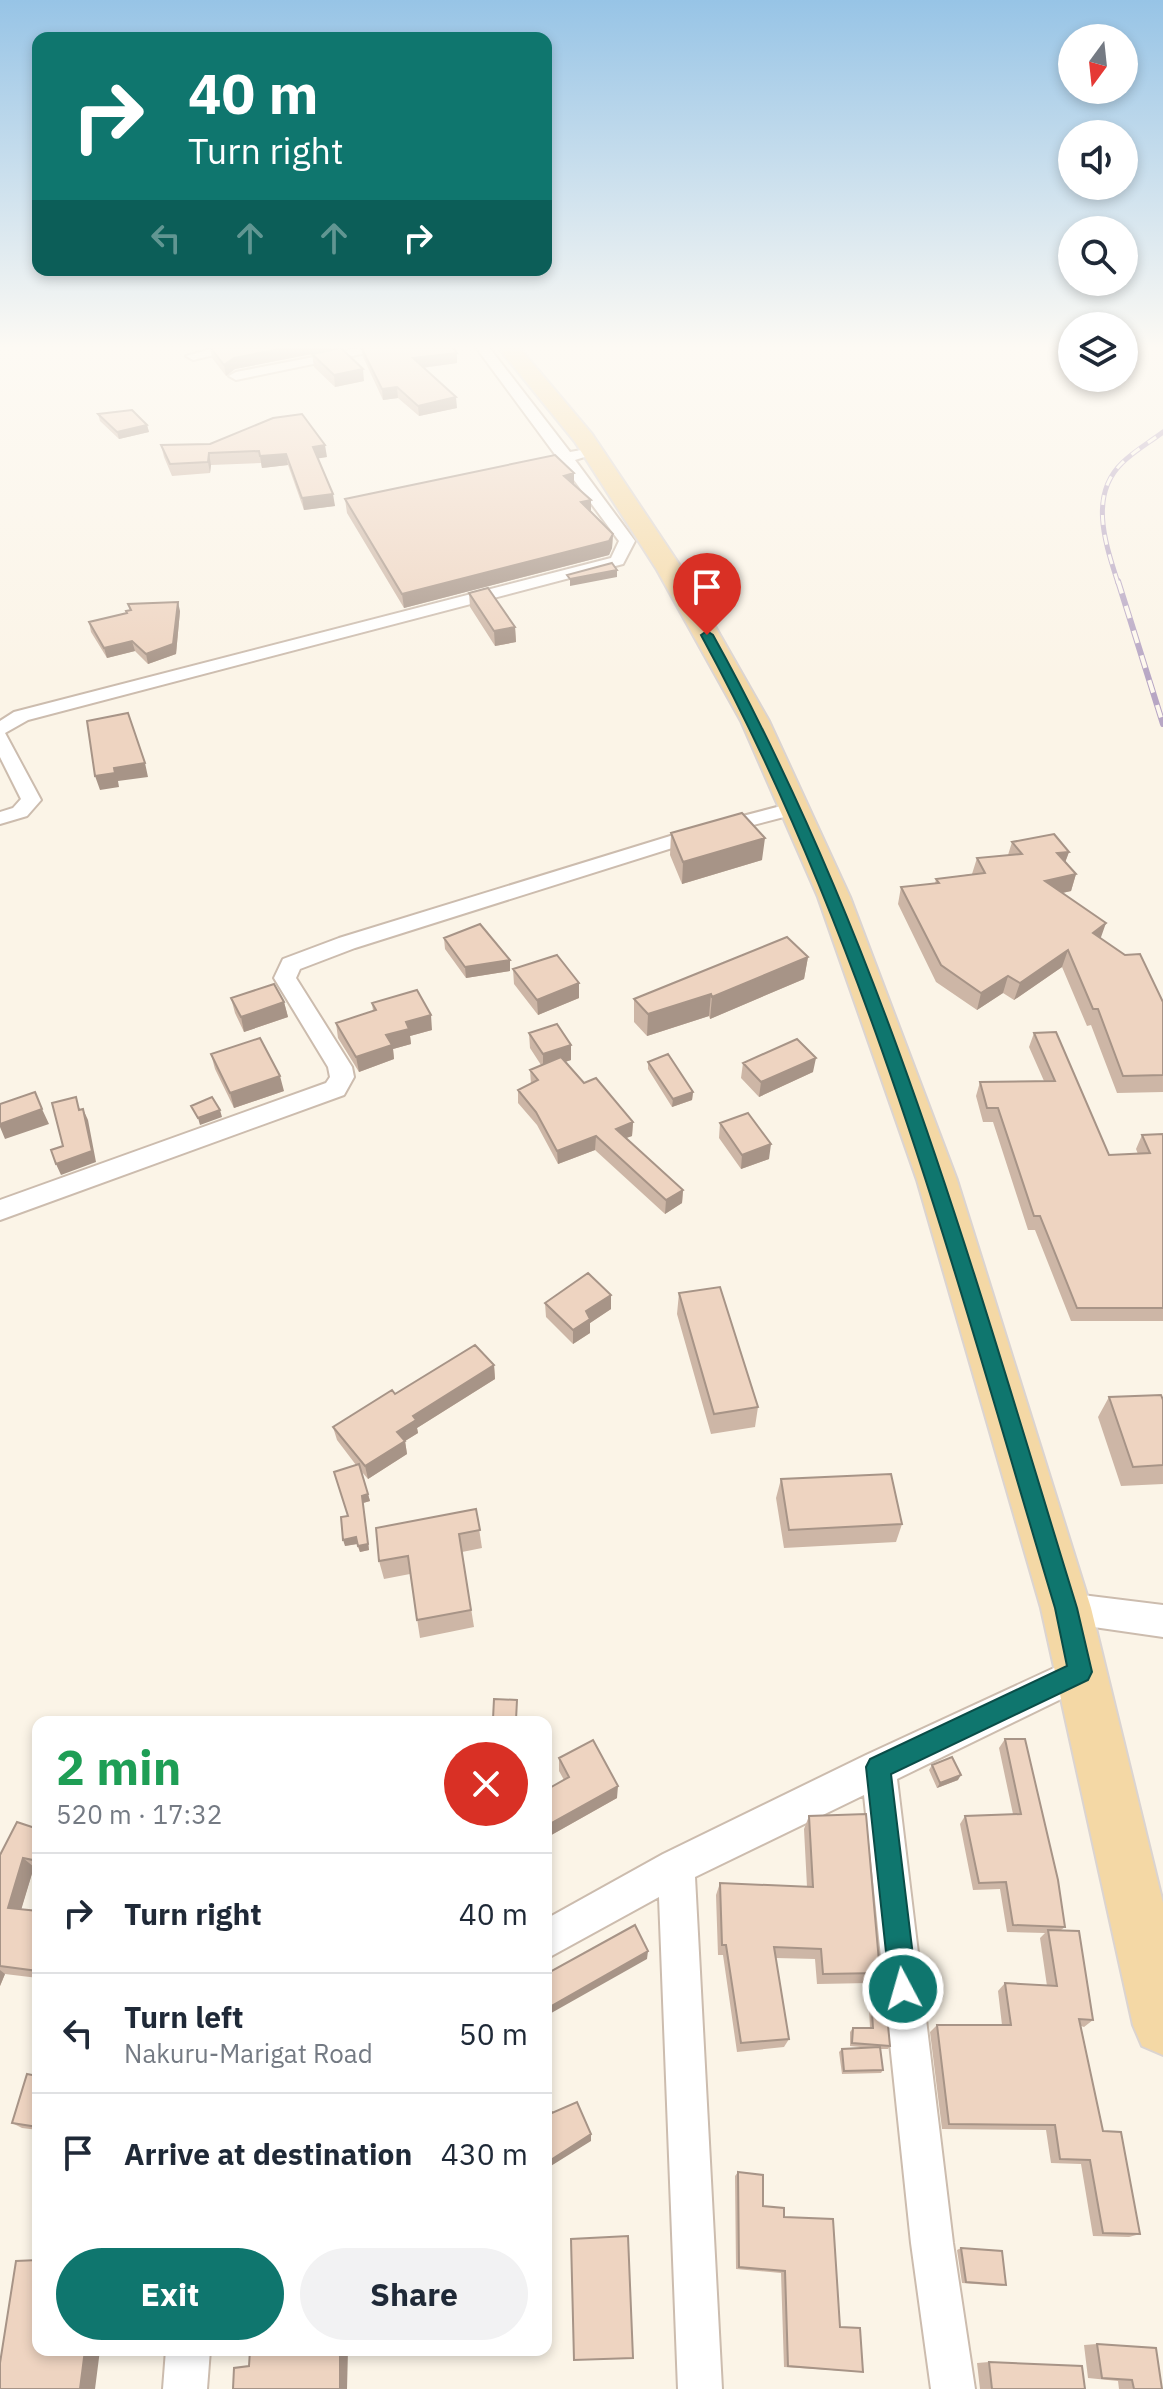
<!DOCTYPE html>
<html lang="en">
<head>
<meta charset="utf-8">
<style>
	body { margin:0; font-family:"IBM Plex Sans",sans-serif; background:#f2f2f3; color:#1f2937; height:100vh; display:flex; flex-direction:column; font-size:30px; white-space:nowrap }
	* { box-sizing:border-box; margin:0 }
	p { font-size:26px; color:#747a83 }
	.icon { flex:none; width:44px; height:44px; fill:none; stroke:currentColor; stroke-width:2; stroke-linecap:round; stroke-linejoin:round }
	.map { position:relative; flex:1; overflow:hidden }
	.sheet { position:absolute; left:32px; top:1716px; width:520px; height:640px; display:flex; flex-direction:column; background:#fff; border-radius:16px; box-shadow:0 4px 12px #0003 }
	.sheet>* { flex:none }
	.hud { position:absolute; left:32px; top:32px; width:520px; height:244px; border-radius:16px; box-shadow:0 4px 12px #0003; background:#0f766e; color:#fff; overflow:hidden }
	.needle { width:52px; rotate:195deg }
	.tools { position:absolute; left:1058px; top:24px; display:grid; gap:16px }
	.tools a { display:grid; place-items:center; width:80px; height:80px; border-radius:50%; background:#fff; box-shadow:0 4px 12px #0003; font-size:40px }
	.pin { position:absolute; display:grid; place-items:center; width:68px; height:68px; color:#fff; margin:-82px -34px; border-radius:50% 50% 50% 0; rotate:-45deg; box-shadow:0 0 8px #0007 }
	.pin .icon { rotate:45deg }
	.me { position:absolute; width:88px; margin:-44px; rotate:354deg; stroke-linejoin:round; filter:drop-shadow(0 0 6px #0008) }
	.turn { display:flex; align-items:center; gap:28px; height:168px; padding:0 24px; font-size:36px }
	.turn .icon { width:104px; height:104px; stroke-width:2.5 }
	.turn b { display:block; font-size:56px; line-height:68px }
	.lanes { display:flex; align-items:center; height:76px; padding:0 24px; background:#0003; justify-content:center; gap:40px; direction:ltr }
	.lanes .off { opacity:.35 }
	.round { display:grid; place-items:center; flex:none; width:84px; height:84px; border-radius:42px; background:#f2f2f3 }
	.head { display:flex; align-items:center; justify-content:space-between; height:136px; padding:0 24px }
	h1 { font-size:48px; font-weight:700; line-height:60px; color:#1e9e55 }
	.primary-button { display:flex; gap:16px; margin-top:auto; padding:16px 24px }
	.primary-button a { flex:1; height:92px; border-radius:48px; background:#0f766e; color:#fff; font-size:32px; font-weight:700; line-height:92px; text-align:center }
	.primary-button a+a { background:#f2f2f3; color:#1f2937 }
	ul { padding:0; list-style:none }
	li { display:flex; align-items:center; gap:24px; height:120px; padding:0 24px; border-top:2px solid #e0e1e3 }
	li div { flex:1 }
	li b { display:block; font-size:30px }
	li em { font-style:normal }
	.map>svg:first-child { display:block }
</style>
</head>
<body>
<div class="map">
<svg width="1163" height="2389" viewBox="0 0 1163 2389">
	<rect width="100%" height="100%" fill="#fbf4e7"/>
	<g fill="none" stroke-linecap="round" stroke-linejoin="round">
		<defs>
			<path id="street" d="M222,346H251L193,360L186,356Z
				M371,346H400L236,380L229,376L236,372Z
				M475,346H488L570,452L593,448L600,452L575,460L635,541L623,564L28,720L5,733L41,800L27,816L0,824V812L13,808L21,799L0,757V721L14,712L611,558L619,541Z
				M796,802L806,808L803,812L707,837L355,948L300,969L296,978L352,1067L354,1077L344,1095L0,1220V1200L326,1083L330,1077L328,1067L274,978L283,959L339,938L693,829Z
				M1066,1593L1163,1605V1637L1066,1623L1055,1619L1050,1608L1055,1597Z
				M1080,1656L1092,1660L1097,1672L1092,1684L897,1779L953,2243L975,2389H931L911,2243L864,1795L695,1877L722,2389H678L659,1897L546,1959V1919L663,1854L866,1755Z
				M166,2350H210L207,2389H163Z"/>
			<path id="primary" d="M497,346H518L592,434L683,570L769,721L850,897L957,1180L1091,1608L1163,1903V2055L1142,2046L1133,2025L1041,1608L917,1180L818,897L741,721L657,570L575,442Z"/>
		</defs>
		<!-- street casing -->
		<use href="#street" stroke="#ccbcae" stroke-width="4"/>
		<!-- primary casing -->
		<use href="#primary" stroke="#dbd4d1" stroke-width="4"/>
		<!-- street -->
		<use href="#street" fill="#fff" fill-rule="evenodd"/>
		<!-- primary -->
		<use href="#primary" fill="#f4d8a5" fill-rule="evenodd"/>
		<defs>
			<path id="rail-far1" d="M1118,583C1106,545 1088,496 1122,463C1134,451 1150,442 1163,432"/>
			<path id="rail" d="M1118,581L1163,724"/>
		</defs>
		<!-- rail-far1 casing -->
		<use href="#rail-far1" stroke="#b7a6c4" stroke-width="5"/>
		<!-- rail casing -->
		<use href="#rail" stroke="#b7a6c4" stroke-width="6"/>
		<!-- rail-far1 -->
		<use href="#rail-far1" stroke="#fef8ee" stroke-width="3" stroke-dasharray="10" stroke-linecap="butt"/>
		<!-- rail -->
		<use href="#rail" stroke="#fef8ee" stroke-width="4" stroke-dasharray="13" stroke-linecap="butt"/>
	</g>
	<!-- wall -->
	<path fill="#cdb6a6" d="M210,347L332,350L364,381L335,387L314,367L312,354L322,352L235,369L226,376L212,358Z
		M361,347L457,363L423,368L457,408L419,416L398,398L383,400L363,357Z
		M98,414L147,425L149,432L119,439L100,421Z
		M210,444L327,457L318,458L335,506L304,510L288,465L262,468L261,463L211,465L210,473L172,476L164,457L161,445Z
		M574,473V485L591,500V511L613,534L612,548L609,555L404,608L347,513L345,499Z
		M469,593L515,627L516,642L495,646L470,607Z
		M128,604L180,611L176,654L148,664L135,651L107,658L91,632L89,622L127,614L126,611L130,610Z
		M671,833L762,860L682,884L670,855Z
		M1012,842L1069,852L1065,862L1076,874L1071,891L1062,893L1101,938L1163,1002V1092L1117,1093L1091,1025L1087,1026L1062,967L1014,1000L1003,993L977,1010L936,982L898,904L901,887L935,884L936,879L972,874L977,858L1008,855Z
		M444,938L510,971L466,978L445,949Z
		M808,957L804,979L710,1019L709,1016L647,1036L634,1022V999Z
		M513,969L579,983V998L538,1015L514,984Z
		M231,998L284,1002L288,1017L244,1032L235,1013Z
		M372,1003L432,1030L410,1036L411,1044L393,1049L394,1059L359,1072L338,1038L336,1023L373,1011Z
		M529,1033L571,1045V1060L565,1062L584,1083L633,1122L632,1136L626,1138L683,1190L682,1203L665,1214L595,1150L558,1164L537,1125L518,1103V1090L531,1084L530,1070L541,1065L530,1048Z
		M1034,1033L1109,1155L1138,1154L1136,1149L1142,1135L1163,1134V1321H1071L1035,1230H1028L993,1122H983L976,1096L980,1082L1044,1081L1029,1047Z
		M211,1054L284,1091L234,1108L215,1069Z
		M648,1062L693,1092L692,1100L672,1107L648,1069Z
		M743,1063L813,1072L759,1097L741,1078Z
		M720,1123L769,1159L741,1169L719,1138Z
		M679,1293L758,1407L755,1427L711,1434L677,1314Z
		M611,1295V1309L590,1323V1333L573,1344L546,1317L545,1303Z
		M494,1365L495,1379L417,1428L418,1433L405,1441L407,1454L368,1479L361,1471L370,1501L363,1503L369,1550L360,1552L357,1544L345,1546L348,1516L356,1465L337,1440L333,1427L395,1394Z
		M1109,1397L1163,1400V1484L1121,1486L1098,1417Z
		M781,1479L902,1524L896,1542L784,1548L776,1498Z
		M476,1509L482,1548L462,1552L474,1627L420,1638L410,1574L384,1579L379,1561Z
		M517,1700L516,1722H493V1719Z
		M1005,1739L1065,1927L1061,1930L1093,2020L1084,2027L1081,2026L1103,2131L1140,2234L1129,2237L1093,2236L1081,2164L1051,2163L1046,2130L942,2129L930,2032L937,2025H1002L998,1991L1005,1983L1047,1986L1040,1938L1045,1933L1007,1932L1000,1889L973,1890L960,1824L965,1816L1013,1814L999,1748Z
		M559,1758L617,1798L546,1838V1790L564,1780L559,1771Z
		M932,1765L958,1780L937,1788L929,1770Z
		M809,1816L880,1973L873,1983L890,2046L888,2049H880L883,2070L881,2073L842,2074L839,2052L842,2049L870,2048L850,2046V2032L853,2028H870L868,1987L870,1983L817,1984L815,1959L776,1958L789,2039L784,2047L737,2052L723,1955H718L716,1895L720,1883L807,1887L804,1829Z
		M38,1829V1869L34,1867L21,1909L38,1911V1978L5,1974L0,1986V1855Z
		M38,2076V2130L22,2128L12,2123Z
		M738,2172L763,2206L784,2217L863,2372L784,2367L781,2273L736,2269L735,2176Z
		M961,2248L1006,2285L1002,2286L962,2283L957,2250Z
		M1097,2344L1162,2389H1119L1118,2381L1088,2378L1084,2345Z
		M989,2362L1085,2389H980L977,2363Z"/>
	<!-- shaded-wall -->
	<path fill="#a79487" d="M295,346H331L332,350L235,369L226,376L224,365L234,358Z
		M457,353V363L413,369V358Z
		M363,369L364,381L335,387L334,375Z
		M397,387L398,398L383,400L382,389Z
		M456,397L457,408L419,416L418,406Z
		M147,425L149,432L119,439L117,432Z
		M325,445L327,457L315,459L313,447Z
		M209,453L211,465L210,473L208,462Z
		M286,454L288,465L262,468L260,456Z
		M574,473V486L564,476Z
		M333,494L335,506L304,510L302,498Z
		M591,500V514L581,502Z
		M613,534L612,548L609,555L404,608L402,594Z
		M617,570V577L570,586V579Z
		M178,602L180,611L176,654L148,664L146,654Z
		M515,627L516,642L495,646L494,631Z
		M132,641L135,651L107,658L104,648Z
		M145,763L148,777L118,781L119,787L100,790L95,776L114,768Z
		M765,838L762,860L682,884L683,862Z
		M1069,852L1063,868L1057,853Z
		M1076,874L1071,891L1040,898L1045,881Z
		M1106,923L1100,940L1093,933Z
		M1068,950L1062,967L1014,1000L1020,983Z
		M808,957L804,979L710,1019L712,997Z
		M510,960V971L466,978L465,967Z
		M1008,976L1003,993L977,1010L981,993Z
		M579,983V998L538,1015L537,1000Z
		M711,994L709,1016L647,1036L648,1014Z
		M284,1002L288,1017L244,1032L241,1017Z
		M431,1015L432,1030L410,1036L411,1044L393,1049L394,1059L359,1072L356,1057L406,1022Z
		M571,1045V1060L543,1069V1054Z
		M816,1058L813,1072L759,1097L761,1082Z
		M280,1076L284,1091L234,1108L230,1093Z
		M693,1092L692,1100L672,1107L673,1099Z
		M42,1109L49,1124L5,1139L0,1127V1124Z
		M83,1109L88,1120L96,1162L61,1175L56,1164Z
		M220,1110L222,1117L200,1125L198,1118Z
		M633,1122L632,1136L615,1142L616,1129Z
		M596,1136L595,1150L558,1164L557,1151Z
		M771,1144L769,1159L741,1169L742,1155Z
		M683,1190L682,1203L665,1214L666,1200Z
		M611,1295V1309L590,1323V1333L573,1344V1330L586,1311Z
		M494,1365L495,1379L417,1428L418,1433L405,1441L407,1454L368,1479L365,1466L413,1416Z
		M368,1494L370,1501L363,1503L369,1550L360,1552L358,1546L362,1496Z
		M356,1537L357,1544L345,1546L343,1540Z
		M961,1775L958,1780L937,1788L940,1783Z
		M618,1786L617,1798L546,1838V1826Z
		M38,1850V1865L33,1860Z
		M23,1858L34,1867L19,1917L8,1908Z
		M648,1951L647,1959L546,2016V2009Z
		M0,1970L5,1974L0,1986Z
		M591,2134V2141L546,2169V2163Z
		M85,2350H100L95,2389H80Z
		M340,2350H348L347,2389H340Z"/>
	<!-- building -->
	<path fill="#eed4c1" stroke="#a79487" stroke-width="2" d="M215,346H295L234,358L224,365L210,347Z
		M452,346L457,353L413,358L456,397L418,406L397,387L382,389L361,347Z
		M341,348L363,369L334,375L312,354Z
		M132,410L147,425L117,432L98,414Z
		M302,414L325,445L313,447L333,494L302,498L286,454L260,456L259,451L209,453L208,462L170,464L161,445L210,444L273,418Z
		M555,455L574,473L564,476L591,500L581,502L613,534L609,541L402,594L345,499Z
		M612,563L617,570L570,579L567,575Z
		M488,588L515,627L494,631L469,593Z
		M178,602L173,644L146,654L132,641L104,648L89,622L127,613L126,611L131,610L128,604Z
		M128,713L145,763L114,768L115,773L95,776L87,721Z
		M742,813L765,838L683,862L671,833Z
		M1054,834L1069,852L1057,853L1076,874L1045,881L1106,923L1093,933L1125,955L1140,954L1163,1002V1075L1123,1076L1098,1009H1093L1068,950L1020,983L1008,976L981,993L941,965L901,887L939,883L936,879L985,873L977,858L1022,854L1012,842Z
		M480,924L510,960L465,967L444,938Z
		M787,937L808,957L712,997L711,994L648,1014L634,999Z
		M557,955L579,983L537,1000L513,969Z
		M274,984L284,1002L241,1017L231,998Z
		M417,990L431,1015L406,1022L409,1029L386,1035L392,1045L356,1057L336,1023L376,1010L372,1003Z
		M557,1024L571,1045L543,1054L529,1033Z
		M1056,1032L1109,1155L1150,1153L1142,1135L1163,1134V1308H1077L1040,1216H1034L998,1108H987L980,1082L1055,1081L1034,1033Z
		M260,1038L280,1076L230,1093L211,1054Z
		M797,1039L816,1058L761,1082L743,1063Z
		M668,1054L693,1092L673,1099L648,1062Z
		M561,1057L584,1083L596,1078L633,1122L616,1129L683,1190L666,1200L596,1136L557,1151L536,1112L518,1090L538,1080L530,1070Z
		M35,1092L42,1109L0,1124V1104Z
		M76,1097L79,1110L83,1109L92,1151L56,1164L51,1150L63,1146L52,1103Z
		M212,1097L220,1110L198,1118L191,1106Z
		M748,1113L771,1144L742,1155L720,1123Z
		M588,1273L611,1295L586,1311L590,1319L573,1330L545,1303Z
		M720,1287L758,1407L714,1414L679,1293Z
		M475,1345L494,1365L413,1416L416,1420L397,1432L405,1441L365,1466L333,1427L392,1390L395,1394Z
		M1161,1395L1163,1400V1465L1133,1467L1109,1397Z
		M359,1464L368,1494L362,1496L368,1544L358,1546L356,1537L343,1540L341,1517L348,1516L334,1472Z
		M891,1474L902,1524L789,1530L781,1479Z
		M476,1509L480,1530L459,1534L471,1610L417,1620L408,1556L379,1561L376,1528Z
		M494,1699L517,1700L516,1720L493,1719Z
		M1005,1739H1025L1058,1880L1065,1927L1013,1925L1006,1882L979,1883L965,1816L1021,1814Z
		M593,1740L618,1786L546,1826V1790L569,1777L559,1758Z
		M952,1757L961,1775L940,1783L932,1765Z
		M866,1814L880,1973L823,1974L821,1949L774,1947L789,2039L741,2043L726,1945H722L720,1883L813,1887L809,1816Z
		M17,1822L38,1829V1850L33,1860L23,1858L8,1908L38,1911V1971L0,1966V1855Z
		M635,1925L648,1951L546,2009V1974Z
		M1048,1930L1079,1931L1093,2020L1079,2019L1103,2131L1121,2132L1140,2234L1103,2233L1090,2160L1060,2159L1055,2125L949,2124L937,2025H1011L1005,1983L1057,1986Z
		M870,1983L884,1984L890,2046L852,2043L853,2028H873Z
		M880,2047L883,2070L844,2071L842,2049Z
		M27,2074L38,2076V2127L12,2123Z
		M546,2101L552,2113L577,2102L591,2134L546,2163Z
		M738,2172L763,2175V2206L784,2208V2217L833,2219L840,2327L860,2328L863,2372L788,2366L785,2271L739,2267Z
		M628,2236L633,2358L574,2360L571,2239Z
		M961,2248L1002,2251L1006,2285L966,2282Z
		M38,2260V2350H85L80,2389H0V2363L16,2261Z
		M1097,2344L1156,2348L1162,2389H1134L1132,2380L1102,2378Z
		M250,2350H340V2389H233L234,2368L249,2366Z
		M989,2362L1082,2366L1085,2389H992Z"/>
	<!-- sky -->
	<linearGradient id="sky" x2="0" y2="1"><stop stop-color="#97c4e6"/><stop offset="0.51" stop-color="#fdfaf4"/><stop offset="1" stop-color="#fdfaf4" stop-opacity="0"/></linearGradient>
	<rect width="1163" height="681" fill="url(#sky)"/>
	<!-- route -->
	<path fill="#0f766e" stroke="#0a4d48" stroke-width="2" d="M707,631L713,635C882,939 975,1277 1077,1608L1092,1672L1088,1680L891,1774L917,1989L913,1999L903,2003L894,1999L890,1989L866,1767L870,1759L1067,1666L1055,1608C956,1278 867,939 701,635Z"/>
</svg>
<div class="tools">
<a><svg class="needle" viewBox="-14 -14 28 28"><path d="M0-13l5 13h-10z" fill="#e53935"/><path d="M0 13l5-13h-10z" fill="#747a83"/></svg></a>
<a><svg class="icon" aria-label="sound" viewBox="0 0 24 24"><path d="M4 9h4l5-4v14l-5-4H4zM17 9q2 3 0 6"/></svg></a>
<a><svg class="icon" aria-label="search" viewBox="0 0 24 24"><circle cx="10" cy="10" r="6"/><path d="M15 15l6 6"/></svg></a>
<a><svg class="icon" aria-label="layers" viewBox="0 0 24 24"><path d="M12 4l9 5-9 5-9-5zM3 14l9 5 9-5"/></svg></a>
</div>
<div class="pin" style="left:707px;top:635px;background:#d93025"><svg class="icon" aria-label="arrive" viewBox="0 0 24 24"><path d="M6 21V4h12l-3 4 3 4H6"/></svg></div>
<svg class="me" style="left:903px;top:1989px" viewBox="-20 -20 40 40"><circle r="17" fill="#0f766e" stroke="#fff" stroke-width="3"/><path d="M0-11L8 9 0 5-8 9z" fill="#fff"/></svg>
<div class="hud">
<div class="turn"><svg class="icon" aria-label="right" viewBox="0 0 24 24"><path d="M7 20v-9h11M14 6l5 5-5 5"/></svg><div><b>40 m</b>Turn right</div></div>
<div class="lanes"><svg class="icon off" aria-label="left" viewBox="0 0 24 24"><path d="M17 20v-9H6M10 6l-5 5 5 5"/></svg><svg class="icon off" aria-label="ahead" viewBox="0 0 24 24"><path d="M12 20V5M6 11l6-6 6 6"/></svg><svg class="icon off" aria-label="ahead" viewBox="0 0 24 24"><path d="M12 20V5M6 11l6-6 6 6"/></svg><svg class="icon" aria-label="right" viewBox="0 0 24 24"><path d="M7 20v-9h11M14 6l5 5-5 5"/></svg></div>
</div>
<section class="sheet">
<div class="head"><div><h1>2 min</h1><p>520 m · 17:32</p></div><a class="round" style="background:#d93025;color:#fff"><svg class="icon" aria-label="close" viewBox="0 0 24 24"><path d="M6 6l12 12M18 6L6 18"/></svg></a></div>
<ul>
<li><svg class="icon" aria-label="right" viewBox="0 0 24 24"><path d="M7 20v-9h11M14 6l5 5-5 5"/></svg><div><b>Turn right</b></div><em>40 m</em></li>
<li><svg class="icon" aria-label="left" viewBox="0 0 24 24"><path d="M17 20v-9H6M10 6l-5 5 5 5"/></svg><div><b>Turn left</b><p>Nakuru-Marigat Road</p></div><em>50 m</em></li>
<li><svg class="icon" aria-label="arrive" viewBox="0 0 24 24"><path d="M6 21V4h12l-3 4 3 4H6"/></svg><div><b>Arrive at destination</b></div><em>430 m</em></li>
</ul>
<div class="primary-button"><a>Exit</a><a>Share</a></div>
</section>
</div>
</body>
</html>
